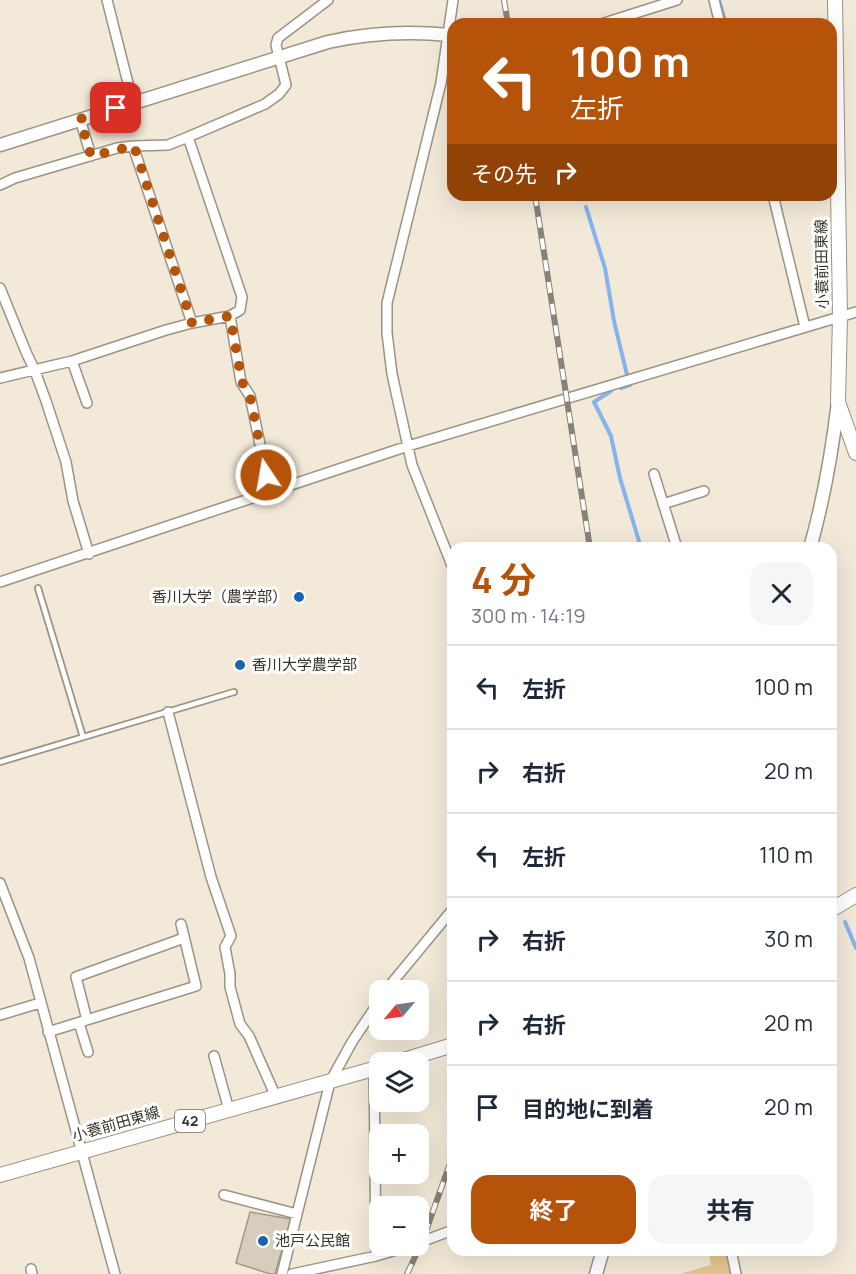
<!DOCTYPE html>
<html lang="ja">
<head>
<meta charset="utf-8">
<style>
	body { margin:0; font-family:Manrope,"Noto Sans JP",sans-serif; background:#f6f6f7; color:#1f2937; height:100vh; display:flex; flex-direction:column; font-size:22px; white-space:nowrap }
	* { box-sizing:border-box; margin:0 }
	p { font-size:20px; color:#747a83 }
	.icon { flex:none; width:33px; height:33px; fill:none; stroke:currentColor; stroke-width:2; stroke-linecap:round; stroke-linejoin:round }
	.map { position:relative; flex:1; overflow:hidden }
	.sheet { position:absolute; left:447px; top:542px; width:390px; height:714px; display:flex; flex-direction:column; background:#fff; border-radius:18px; box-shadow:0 6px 24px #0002 }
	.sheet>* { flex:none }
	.guide { position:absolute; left:447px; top:18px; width:390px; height:183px; border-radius:18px; box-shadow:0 6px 24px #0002; background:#b45309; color:#fff; overflow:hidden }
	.needle { width:39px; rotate:241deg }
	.buttons { position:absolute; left:369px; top:980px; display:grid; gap:12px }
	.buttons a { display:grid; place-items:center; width:60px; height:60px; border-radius:12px; background:#fff; box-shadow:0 6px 24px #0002; font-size:30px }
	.pin { position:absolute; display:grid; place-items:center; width:51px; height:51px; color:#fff; margin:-26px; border-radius:12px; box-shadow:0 3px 9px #0006 }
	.me { position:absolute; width:66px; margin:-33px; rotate:348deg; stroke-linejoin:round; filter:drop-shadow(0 0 4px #0008) }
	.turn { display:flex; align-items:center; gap:21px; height:126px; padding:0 24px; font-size:27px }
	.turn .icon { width:78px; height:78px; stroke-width:2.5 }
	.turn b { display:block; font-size:42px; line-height:51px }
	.then { display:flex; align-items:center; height:57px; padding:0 24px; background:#0003; gap:12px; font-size:22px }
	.round { display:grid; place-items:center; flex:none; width:63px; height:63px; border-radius:18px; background:#f6f6f7 }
	.overview { display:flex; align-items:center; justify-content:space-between; height:102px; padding:0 24px }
	h1 { font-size:36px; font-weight:700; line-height:45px; color:#b45309 }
	.cta { display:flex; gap:12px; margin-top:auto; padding:12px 24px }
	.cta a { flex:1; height:69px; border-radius:18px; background:#b45309; color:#fff; font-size:24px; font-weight:700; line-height:69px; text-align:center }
	.cta a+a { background:#f6f6f7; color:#1f2937 }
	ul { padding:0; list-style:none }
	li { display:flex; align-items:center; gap:18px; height:84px; padding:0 24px; border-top:2px solid #e0e1e3 }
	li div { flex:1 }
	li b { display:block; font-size:22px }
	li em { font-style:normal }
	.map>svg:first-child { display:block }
</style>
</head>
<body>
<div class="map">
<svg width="856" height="1274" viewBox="0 0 856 1274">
	<rect width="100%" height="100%" fill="#f2e9d8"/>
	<!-- green -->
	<path fill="#e5c78e" d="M708,1250H728L733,1274H680L711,1265Z"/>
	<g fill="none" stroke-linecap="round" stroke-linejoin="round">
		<!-- stream -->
		<path stroke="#84b3ed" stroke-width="4" d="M719,0L726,24
			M594,199L606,195
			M586,207L605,268L614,321L627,375
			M621,388L630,385
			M611,391L594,402L611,436L620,478L641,548
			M845,922L856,948"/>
	</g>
	<!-- building -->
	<path fill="#d6cdbc" stroke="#9f9787" stroke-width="1.5" d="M250,1212L291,1219L275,1274H270L236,1263Z"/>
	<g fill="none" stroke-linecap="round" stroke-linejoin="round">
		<defs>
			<path id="lane" d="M38,588L83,737
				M0,762L234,692"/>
			<path id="street" d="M107,0L133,103
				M714,0L720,24
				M601,24L677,0
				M80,119L91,156
				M133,146L192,323
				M0,185L15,178L117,148L133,146L168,145L188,137L265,104L279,94L286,85L276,45L278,38L328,0
				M773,195L805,327
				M0,288L26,352L35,371L46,401L66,462L73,501L89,554
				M230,316L241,382L250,396L270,493
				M72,361L87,403
				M0,378L72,361L166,330L192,323L230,316L240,310L242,297L188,137
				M654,474L677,548
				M663,504L704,491
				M453,568L412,465L392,374L387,333V303L441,83L453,0
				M0,582L408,446L856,312
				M168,712L211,877L231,936L225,947L230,974V987L240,1024L249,1036L276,1097
				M0,883L29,958L115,1274
				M386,990L453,909
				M0,1015L40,1003
				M87,1020L76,977L184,938
				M79,1023L88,1052
				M48,1032L196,986L181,924
				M214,1056L229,1110
				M374,1069L376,1256
				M224,1195L297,1214
				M418,1243L453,1230
				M731,1250L736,1274
				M31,1269L32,1274
				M282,1274L330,1082L352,1042L380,1000
				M292,1274L376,1256L413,1245"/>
			<path id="secondary" d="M0,145L328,42C369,33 408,31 449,35
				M810,548C824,499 832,452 838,402
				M596,1274L603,1250"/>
			<path id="primary" d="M835,0L840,316L838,402L856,453
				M831,910L856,895
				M397,1062L453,1045
				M0,1175L380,1067"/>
		</defs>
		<!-- lane casing -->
		<use href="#lane" stroke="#9b9383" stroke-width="8"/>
		<!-- street casing -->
		<use href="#street" stroke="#9b9383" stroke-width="12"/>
		<!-- secondary casing -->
		<use href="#secondary" stroke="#9b9383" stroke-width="15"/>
		<!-- primary casing -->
		<use href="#primary" stroke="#9b9383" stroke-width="16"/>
		<!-- lane -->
		<use href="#lane" stroke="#fff" stroke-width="4.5"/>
		<!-- street -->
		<use href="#street" stroke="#fff" stroke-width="9"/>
		<!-- secondary -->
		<use href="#secondary" stroke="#fff" stroke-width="12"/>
		<!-- primary -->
		<use href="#primary" stroke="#fff" stroke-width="14"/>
		<defs>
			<path id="rail" d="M504,0L508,24
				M535,195L590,548
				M407,1274L422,1242L453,1155"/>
		</defs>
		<!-- rail casing -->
		<use href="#rail" stroke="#888377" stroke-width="6"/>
		<!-- rail -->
		<use href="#rail" stroke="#fff" stroke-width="4" stroke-dasharray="11" stroke-linecap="butt"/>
	</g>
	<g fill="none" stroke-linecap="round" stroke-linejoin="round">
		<!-- route -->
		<path stroke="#b45309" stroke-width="10" stroke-dasharray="0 18" d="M116,108L80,119L91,156L134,146L192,323L230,316L242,382L250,396L266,475"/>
	</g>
	<!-- markers -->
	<g fill="#1b64b4" stroke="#fff" stroke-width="2">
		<circle cx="299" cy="597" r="6"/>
		<circle cx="240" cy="665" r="6"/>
		<circle cx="263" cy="1241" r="6"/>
	</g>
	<g text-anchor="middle" stroke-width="6" stroke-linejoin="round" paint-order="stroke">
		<!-- shield labels -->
		<rect fill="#fff" stroke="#716f6a" stroke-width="1.5" x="175" y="1110" width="30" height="22" rx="4.5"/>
		<g font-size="14" font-weight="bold" fill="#34312a">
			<text x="190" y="1126">42</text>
		</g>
		<!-- street labels -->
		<g font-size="15" fill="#34312a" stroke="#fff">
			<text transform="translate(822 264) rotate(-91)" y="5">小蓑前田東線</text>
			<text transform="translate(116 1124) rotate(-16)" y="5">小蓑前田東線</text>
		</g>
		<!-- poi labels -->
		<g font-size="15" fill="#34312a" stroke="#fff" text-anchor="start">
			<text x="287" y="602" text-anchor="end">香川大学（農学部）</text>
			<text x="252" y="670">香川大学農学部</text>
			<text x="275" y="1246">池戸公民館</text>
		</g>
	</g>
</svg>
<div class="buttons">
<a><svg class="needle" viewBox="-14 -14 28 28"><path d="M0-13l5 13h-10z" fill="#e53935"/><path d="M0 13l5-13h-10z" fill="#747a83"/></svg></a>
<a><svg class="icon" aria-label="layers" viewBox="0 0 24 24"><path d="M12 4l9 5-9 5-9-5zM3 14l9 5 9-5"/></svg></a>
<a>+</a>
<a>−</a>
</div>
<div class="pin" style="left:116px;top:108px;background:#d93025"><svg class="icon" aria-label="arrive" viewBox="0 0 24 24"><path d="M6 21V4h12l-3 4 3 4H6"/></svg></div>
<svg class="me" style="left:266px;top:475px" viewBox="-20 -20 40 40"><circle r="17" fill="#b45309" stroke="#fff" stroke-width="3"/><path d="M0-11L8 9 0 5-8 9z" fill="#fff"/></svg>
<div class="guide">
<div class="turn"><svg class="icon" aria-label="left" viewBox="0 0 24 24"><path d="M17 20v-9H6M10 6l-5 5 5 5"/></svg><div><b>100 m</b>左折</div></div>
<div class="then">その先<svg class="icon" aria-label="right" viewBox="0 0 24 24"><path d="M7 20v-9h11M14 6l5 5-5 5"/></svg></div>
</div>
<section class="sheet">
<div class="overview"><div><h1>4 分</h1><p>300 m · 14:19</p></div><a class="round"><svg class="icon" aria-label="close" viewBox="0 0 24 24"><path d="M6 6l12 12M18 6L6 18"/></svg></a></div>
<ul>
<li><svg class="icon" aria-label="left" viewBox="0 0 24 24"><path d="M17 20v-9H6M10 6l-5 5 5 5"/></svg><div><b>左折</b></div><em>100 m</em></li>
<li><svg class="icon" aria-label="right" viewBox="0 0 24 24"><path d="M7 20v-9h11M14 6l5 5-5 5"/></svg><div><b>右折</b></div><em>20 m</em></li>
<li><svg class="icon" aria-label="left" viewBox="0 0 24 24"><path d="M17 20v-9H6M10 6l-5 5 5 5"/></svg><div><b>左折</b></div><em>110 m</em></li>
<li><svg class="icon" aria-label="right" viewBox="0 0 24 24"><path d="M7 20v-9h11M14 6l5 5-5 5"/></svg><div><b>右折</b></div><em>30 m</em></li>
<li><svg class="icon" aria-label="right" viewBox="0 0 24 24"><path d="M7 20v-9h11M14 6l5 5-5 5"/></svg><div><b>右折</b></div><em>20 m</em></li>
<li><svg class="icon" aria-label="arrive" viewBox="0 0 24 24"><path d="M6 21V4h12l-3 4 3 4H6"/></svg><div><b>目的地に到着</b></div><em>20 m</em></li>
</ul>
<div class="cta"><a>終了</a><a>共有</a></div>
</section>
</div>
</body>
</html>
